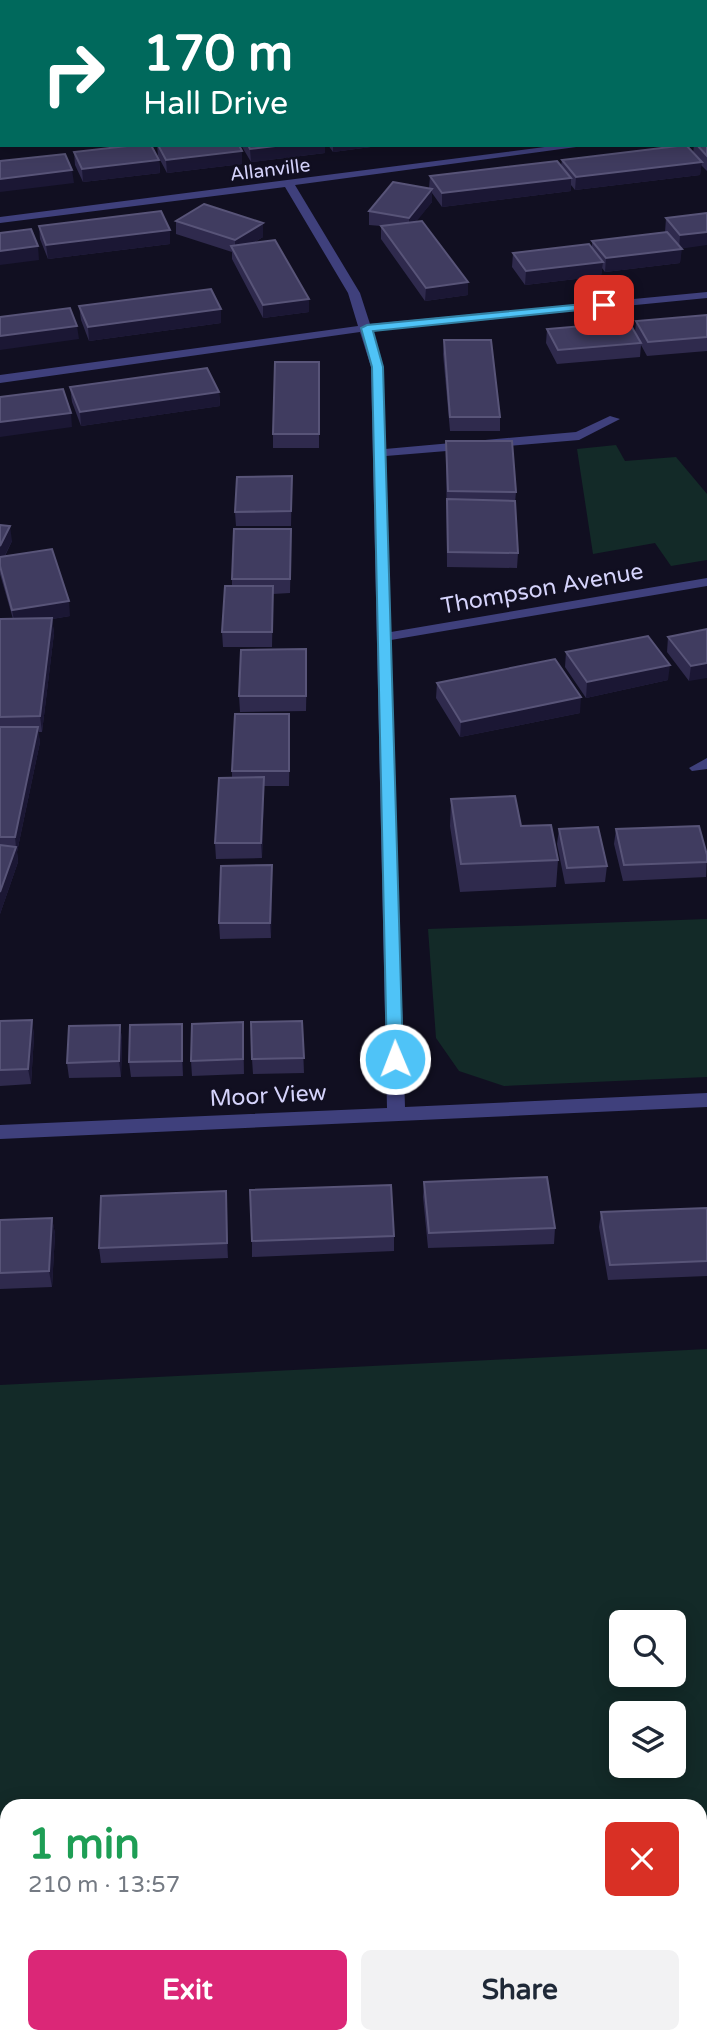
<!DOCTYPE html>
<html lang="en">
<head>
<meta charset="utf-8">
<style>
	body { margin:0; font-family:"Varela Round",sans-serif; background:#f2f2f3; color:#1f2937; height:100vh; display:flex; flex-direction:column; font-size:26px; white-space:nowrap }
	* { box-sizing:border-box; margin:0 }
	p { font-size:23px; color:#747a83 }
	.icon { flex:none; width:38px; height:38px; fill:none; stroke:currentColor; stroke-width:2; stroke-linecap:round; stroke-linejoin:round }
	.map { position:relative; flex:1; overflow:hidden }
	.panel { position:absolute; left:0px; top:1799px; width:707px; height:245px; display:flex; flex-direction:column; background:#fff; border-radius:21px 21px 0 0; box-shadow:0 4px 18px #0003 }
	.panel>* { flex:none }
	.guide { position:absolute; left:0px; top:0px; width:707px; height:147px; box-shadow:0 4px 18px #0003; background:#00695c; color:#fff; overflow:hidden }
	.buttons { position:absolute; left:609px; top:1610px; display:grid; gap:14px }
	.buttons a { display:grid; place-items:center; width:77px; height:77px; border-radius:10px; background:#fff; box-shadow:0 4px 18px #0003; font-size:35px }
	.pin { position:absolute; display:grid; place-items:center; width:60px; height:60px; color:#fff; margin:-30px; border-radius:14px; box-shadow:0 4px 10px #0006 }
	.me { position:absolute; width:77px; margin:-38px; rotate:359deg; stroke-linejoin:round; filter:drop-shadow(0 0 5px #0008) }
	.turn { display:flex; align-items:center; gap:24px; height:147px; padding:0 28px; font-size:32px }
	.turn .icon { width:91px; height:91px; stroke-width:2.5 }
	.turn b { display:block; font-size:49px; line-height:60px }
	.round { display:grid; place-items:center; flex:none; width:74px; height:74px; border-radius:10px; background:#f2f2f3 }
	.overview { display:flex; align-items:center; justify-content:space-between; height:119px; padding:0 28px }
	h1 { font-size:42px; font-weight:700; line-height:52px; color:#1e9e55 }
	.button { display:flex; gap:14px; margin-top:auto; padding:14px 28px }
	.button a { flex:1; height:80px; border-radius:10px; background:#db2777; color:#fff; font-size:28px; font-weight:700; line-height:80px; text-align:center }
	.button a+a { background:#f2f2f3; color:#1f2937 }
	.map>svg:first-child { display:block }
</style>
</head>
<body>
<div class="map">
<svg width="707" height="2044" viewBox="0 0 707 2044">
	<rect width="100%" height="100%" fill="#110f21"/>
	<!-- green -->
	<path fill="#132a28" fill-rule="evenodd" d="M473,0H707V56L705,2H469Z
		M616,445L625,461L676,457L707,494V560L671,566L655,543L593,554L577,449Z
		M707,919V1077L504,1086L459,1071L436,1038L428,929Z
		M707,1349V2003L700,2004V1806H7V2037H351L277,2044H0V1385ZM621,1622H674V1675H621ZM674,1713V1766H621V1713Z"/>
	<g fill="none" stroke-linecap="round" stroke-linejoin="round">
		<!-- minor -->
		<path fill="#3f407c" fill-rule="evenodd" d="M0,26H2V32H0Z
			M705,127H707V133H705Z
			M560,145H591L295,185L360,293L370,324L707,292V298L372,331L383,367L385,449L576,432L610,416L620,419L579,440L386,456L391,632L707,578V586L391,640L405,1107L707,1093V1107L0,1139V1125L387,1108L371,367L360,332L0,383V375L358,326L348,293L285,187L0,223V217Z
			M707,758V769L692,771L689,768Z"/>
		<!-- major -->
		<path fill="#b464f1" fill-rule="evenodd" d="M422,0H434L421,2Z"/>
	</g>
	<!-- wall -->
	<path fill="#2f2a4d" d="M0,0H80L87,2H2V9L0,8Z
		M707,141V171L701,165L700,175L575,190L571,185V191L442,207L432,193V202L416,221L468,282V295L425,301L381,239V226L369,225V211L429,188L430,176L561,166L562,160L693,153L694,145H705Z
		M157,145H239L242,151V164L167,173L158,156Z
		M241,145H325V153L251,162Z
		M328,145H386L333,152Z
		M74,152L159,160L160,173L83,182L75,165Z
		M707,213L681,248L680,263L605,272L602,268L601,276L525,285L512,267L513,253L592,248V241L665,232L666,218Z
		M176,221L263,237L253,243L309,299V312L263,318L232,259V252L176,234Z
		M39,226L170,230V244L48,259L40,239Z
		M79,306L221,323L89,341L81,320Z
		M707,315V351L647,356L641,345L640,357L557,364L546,343L547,329L635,333L636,321Z
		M444,340L500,417V431H450L443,354Z
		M319,362V448H273V434Z
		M70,387L219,392L220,406L81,426L72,402Z
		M446,441L516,492L515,503L518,553L517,568L447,567Z
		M292,476L291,526H236L235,512Z
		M0,525L12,541L5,556L70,616L52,619L54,633L42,732H38L40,742L17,852L18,862L0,914V619H13L0,574Z
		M291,544L290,593L273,594L272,647H223L222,632L232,586V579Z
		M707,629L689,681L667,652L668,637Z
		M566,652L668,680L586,698L565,667Z
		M307,664L306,711L240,712L239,696Z
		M437,683L580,713L460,737L436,698Z
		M290,729L289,786H264L262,858L216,859L215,843L232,777V771Z
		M451,799L521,826L558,860L556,887L460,892L450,826Z
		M559,829L607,866L605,882L565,884L557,844Z
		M616,829L707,855L706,877L623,881L614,844Z
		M272,865L271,938L220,939L219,923Z
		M32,1020L34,1036L31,1084L0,1086V1021Z
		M302,1021L304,1073L253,1074L252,1059Z
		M243,1022L244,1074L192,1076L191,1061Z
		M120,1025L122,1040L121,1077L69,1078L67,1063Z
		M183,1039V1076L131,1077L129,1062Z
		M424,1182L555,1228L554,1244L428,1248L423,1197Z
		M226,1191L228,1258L101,1263L99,1248Z
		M707,1208V1276L608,1280L599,1227L601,1212Z
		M52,1218L55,1234L52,1287L0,1289V1220Z
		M394,1236V1251L252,1257V1241Z"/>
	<!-- shaded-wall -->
	<path fill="#1b1734" d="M37,0H60L61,2H37Z
		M705,93H707V105H705Z
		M0,99H2V122H0Z
		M284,145H325V153L251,162L250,149Z
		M333,145H386L333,152Z
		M242,151V164L167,173L166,160Z
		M159,160L160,173L83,182L82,169Z
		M702,162L700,175L575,190L576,177Z
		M72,170L74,183L0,192V179Z
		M571,178V191L442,207V193Z
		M432,189V202L409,231V218Z
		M263,223V237L235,253V240Z
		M170,230V244L48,259L46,245Z
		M707,232V245L679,249L680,235Z
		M38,246L39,260L0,265V251Z
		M682,249L680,263L605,272L606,258Z
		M603,262L601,276L525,285L526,271Z
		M468,282V295L425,301L426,288Z
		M309,299V312L263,318V305Z
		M221,309V323L89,341L88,327Z
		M77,326L79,339L0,350V336Z
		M219,392L220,406L81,426L80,412Z
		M71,413L72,427L0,437V422Z
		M10,526L12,541L0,565V546Z
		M69,601L70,616L52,619L54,633L42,732L40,716L15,625L12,610Z
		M707,663V678L689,681L691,666Z
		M670,665L668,680L586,698L587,682Z
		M581,697L580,713L460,737L461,722Z
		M38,727L40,742L17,852L18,862L0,914V892L16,847L15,837Z
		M264,777V792L262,858L261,843Z
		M272,865V881L271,938L270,923Z
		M32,1020L34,1036L31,1084L28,1069Z
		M182,1024L183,1039V1076L182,1061Z
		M120,1025L122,1040L121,1077L119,1061Z
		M226,1191L227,1206L228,1258L227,1243Z
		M52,1218L55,1234L52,1287L49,1271Z"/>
	<!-- building -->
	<path fill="#403c60" stroke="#585478" stroke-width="2" d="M50,0H80L87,2H46Z
		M0,68L2,72V99H0Z
		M705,79H707V93H705Z
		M707,141V156L697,145H705V142Z
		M136,145H151L159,160L82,169L74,152Z
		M158,145H239L242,151L166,160Z
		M248,145H284L250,149Z
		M686,145L702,162L576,177L562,160Z
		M65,154L72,170L0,179V161Z
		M557,161L571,178L442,193L430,176Z
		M393,182L432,189L409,218L369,211Z
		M204,204L263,223L235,240L176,221Z
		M161,211L170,230L46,245L39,226Z
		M707,213V232L680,235L666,218Z
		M422,221L468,282L426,288L381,226Z
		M31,229L38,246L0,251V233Z
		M667,232L682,249L606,258L592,241Z
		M275,240L309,299L263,305L231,246Z
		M589,244L603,262L526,271L513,253Z
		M211,289L221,309L88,327L79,306Z
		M70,308L77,326L0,336V317Z
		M707,315V337L648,342L636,321Z
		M629,322L641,343L558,350L547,329Z
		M444,340H491L500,417H450Z
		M275,362H319V434H273Z
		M207,368L219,392L80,412L70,387Z
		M63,389L71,413L0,422V397Z
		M446,441H512L516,492L448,491Z
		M292,476L291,511L235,512L237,477Z
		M447,499L515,501L518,553L448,552Z
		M0,525L10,526L0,546Z
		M234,529H291L290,579H232Z
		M52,549L69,601L12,610L0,566V557Z
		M225,586H273L272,632H222Z
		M52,618L40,716L0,717V619Z
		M707,629V663L691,666L668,637Z
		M648,636L670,665L587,682L566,652Z
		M306,649V696H239L241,650Z
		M555,659L581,697L461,722L437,683Z
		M235,714H289V771H232Z
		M0,727H38L15,837H0Z
		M264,777L261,843H215L219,778Z
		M515,796L521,826L551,825L558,860L461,864L451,799Z
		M699,826L707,855V862L624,865L616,829Z
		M598,827L607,866L567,868L559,829Z
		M0,845L16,847L0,892Z
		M272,865L270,923H219L221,866Z
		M32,1020L28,1069L0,1070V1021Z
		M302,1021L304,1058L252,1059L251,1022Z
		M243,1022V1059L191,1061L192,1024Z
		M182,1024V1061L129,1062L130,1025Z
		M120,1025L119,1061L67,1063L69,1026Z
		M547,1177L555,1228L429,1233L424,1182Z
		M391,1185L394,1236L252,1241L250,1190Z
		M226,1191L227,1243L99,1248L101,1196Z
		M707,1208V1261L610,1265L601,1212Z
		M52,1218L49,1271L0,1273V1220Z"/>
	<!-- route -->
	<path fill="#4fc3f7" stroke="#337fa1" stroke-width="2" d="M604,302L609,305L608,307L373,331L383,367L403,1059L395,1065L387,1059L372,367L361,328L367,325Z"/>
	<g text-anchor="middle" stroke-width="5" stroke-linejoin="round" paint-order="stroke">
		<!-- far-street labels -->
		<g font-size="19" fill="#d5d3fb" stroke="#110f21">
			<text transform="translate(270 169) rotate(-7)" y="7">Allanville</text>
		</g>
		<!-- street labels -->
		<g font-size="23" fill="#d5d3fb" stroke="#110f21">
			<text transform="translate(542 588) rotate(-10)" y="8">Thompson Avenue</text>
			<text transform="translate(268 1095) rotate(-3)" y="8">Moor View</text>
		</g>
	</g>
</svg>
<div class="buttons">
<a><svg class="icon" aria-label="search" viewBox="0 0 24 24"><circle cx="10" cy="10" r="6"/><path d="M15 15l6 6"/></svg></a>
<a><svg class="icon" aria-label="layers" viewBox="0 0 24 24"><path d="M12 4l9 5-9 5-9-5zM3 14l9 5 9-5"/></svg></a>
</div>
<div class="pin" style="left:604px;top:305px;background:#d93025"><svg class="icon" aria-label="arrive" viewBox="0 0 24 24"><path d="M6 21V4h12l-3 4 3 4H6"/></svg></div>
<svg class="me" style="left:395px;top:1059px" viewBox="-20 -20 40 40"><circle r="17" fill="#4fc3f7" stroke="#fff" stroke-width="3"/><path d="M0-11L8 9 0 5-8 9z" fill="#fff"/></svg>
<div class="guide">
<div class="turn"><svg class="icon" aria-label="right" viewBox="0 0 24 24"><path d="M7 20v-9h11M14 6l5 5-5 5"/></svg><div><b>170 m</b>Hall Drive</div></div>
</div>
<section class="panel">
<div class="overview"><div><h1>1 min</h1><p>210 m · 13:57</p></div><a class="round" style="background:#d93025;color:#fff"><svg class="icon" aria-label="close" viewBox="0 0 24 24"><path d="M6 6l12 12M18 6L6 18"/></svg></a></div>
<div class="button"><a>Exit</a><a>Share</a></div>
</section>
</div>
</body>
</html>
